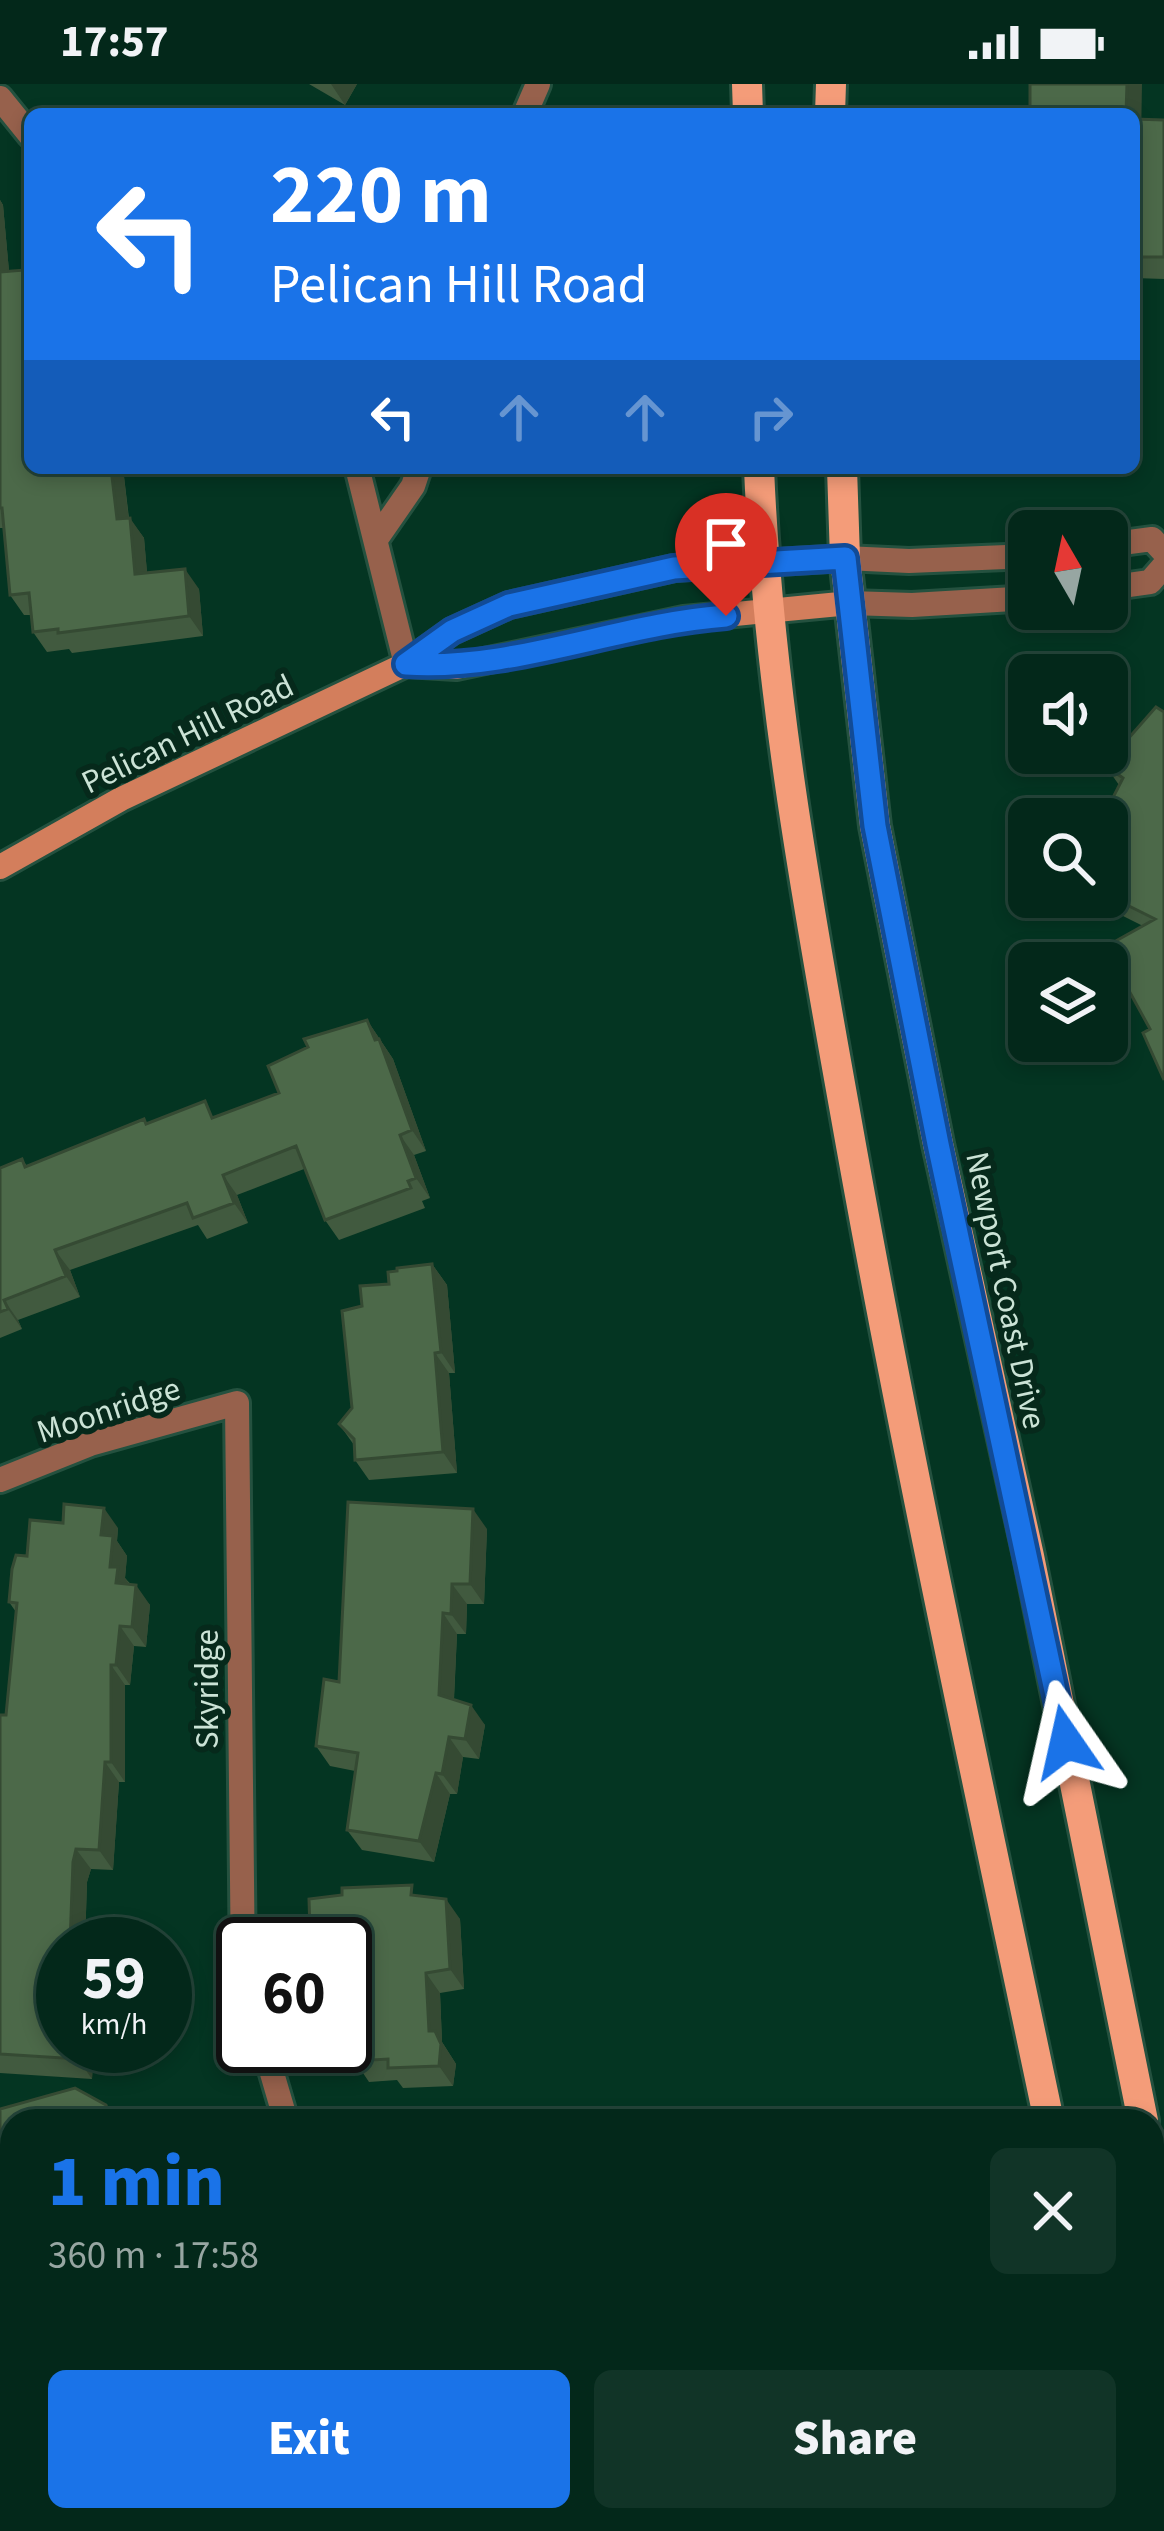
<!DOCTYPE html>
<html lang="en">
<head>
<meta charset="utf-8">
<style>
	body { margin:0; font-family:"Source Sans 3",sans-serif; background:#113427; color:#f1f3f6; height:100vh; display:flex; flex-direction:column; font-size:45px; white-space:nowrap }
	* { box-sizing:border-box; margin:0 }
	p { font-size:39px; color:#97a6a2 }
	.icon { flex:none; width:66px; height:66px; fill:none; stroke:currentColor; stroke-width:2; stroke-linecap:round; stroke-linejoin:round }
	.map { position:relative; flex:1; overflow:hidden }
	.drawer { position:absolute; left:0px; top:2025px; width:1164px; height:423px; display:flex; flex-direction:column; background:#03281a; border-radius:36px 36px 0 0; box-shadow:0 6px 18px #0003,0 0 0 3px #244439 }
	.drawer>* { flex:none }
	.guide { position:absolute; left:24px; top:24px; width:1116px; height:366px; border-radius:18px; box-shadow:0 6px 18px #0003,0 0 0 3px #244439; background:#1a73e8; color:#fff; overflow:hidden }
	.needle { width:78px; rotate:351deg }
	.tools { position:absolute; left:1008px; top:426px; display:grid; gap:24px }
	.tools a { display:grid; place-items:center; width:120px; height:120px; border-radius:18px; background:#03281a; box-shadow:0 6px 18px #0003,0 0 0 3px #244439; font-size:60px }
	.speed { position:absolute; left:36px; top:1833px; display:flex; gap:24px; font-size:60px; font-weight:700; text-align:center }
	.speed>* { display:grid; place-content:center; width:156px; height:156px; border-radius:50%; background:#03281a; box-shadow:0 6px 18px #0003,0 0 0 3px #244439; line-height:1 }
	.speed small { font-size:30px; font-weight:400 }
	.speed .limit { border:6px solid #111; border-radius:18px; background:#fff; color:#111 }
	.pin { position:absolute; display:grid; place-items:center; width:102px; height:102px; color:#fff; margin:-123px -51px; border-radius:50% 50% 50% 0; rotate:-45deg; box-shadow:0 0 12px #0007 }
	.pin .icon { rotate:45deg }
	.me { position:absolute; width:132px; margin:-66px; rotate:349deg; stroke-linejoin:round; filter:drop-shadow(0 0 9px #0008) }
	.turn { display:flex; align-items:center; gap:42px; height:252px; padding:0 48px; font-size:54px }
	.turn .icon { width:156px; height:156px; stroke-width:2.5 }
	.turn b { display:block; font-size:84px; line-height:102px }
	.lanes { display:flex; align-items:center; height:114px; padding:0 48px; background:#0003; justify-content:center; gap:60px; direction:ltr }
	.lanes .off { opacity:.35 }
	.round { display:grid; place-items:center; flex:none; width:126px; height:126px; border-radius:18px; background:#113427 }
	.head { display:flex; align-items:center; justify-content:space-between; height:204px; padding:0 48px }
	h1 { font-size:72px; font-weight:800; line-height:90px; color:#1a73e8 }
	.cta { display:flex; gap:24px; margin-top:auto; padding:24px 48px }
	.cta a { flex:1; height:138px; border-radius:18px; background:#1a73e8; color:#fff; font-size:48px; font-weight:800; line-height:138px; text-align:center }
	.cta a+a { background:#113427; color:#f1f3f6 }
	.status { display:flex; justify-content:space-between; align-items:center; height:84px; padding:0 60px; background:#03281a; direction:ltr }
	.status svg { height:33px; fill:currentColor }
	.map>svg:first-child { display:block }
</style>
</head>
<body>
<div class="status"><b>17:57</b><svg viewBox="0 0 49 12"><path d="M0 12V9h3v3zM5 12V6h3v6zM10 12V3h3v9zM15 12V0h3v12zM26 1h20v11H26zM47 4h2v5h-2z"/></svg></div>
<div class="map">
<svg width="1164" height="2447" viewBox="0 0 1164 2447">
	<rect width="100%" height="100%" fill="#043522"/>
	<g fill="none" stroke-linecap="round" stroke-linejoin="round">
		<defs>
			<path id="street" d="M0,14L30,51
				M525,30L538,0
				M361,384L359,391L406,580
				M377,454L413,402L419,384
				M1107,461L1152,455L1164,468
				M845,474L909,477L1029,472
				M1107,504L1150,498L1164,482
				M850,519L912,521L1029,514
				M0,1396L90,1360L237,1319L243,1891
				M264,1962L286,2037
				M403,2436L407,2447"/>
			<path id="secondary" d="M406,580L456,583L684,535L850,519
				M0,783L121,715L406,580L452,547L509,521L674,484L845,474"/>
			<path id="primary" d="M747,0L748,30
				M830,30L831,0
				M759,384C768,599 806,811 844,1022C904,1362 978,1699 1049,2037
				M842,384L845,474L875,742L938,1060L1029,1472L1143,2037
				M1152,2080L1164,2139
				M1132,2436L1135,2447"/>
		</defs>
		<!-- street casing -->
		<use href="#street" stroke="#24513f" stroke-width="30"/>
		<!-- secondary casing -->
		<use href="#secondary" stroke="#24513f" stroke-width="30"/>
		<!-- primary casing -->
		<use href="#primary" stroke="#24513f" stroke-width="36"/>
		<!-- street -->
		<use href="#street" stroke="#97614c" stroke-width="24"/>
		<!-- secondary -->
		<use href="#secondary" stroke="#d37e5c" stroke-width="24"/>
		<!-- primary -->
		<use href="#primary" stroke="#f49c79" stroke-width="30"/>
	</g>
	<!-- wall -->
	<path fill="#415a3f" d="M309,0H357L345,21Z
		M1134,30L1142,35L1164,36V195L1134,194Z
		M0,116L3,121L9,187L24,186L30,195V384H123L129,434L144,454L147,489L199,505L203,552L72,569L69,565L47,568L33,548L31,531H24L10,511L4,444H0Z
		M1164,628L1150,945L1143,842L1097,819L1093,813H1107V735L1119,701L1105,681Z
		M367,936L393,975L426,1067L414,1071L430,1114L422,1117L425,1124L339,1156L325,1136L304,1085L237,1111L248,1139L207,1155L198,1141L70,1186L80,1213L18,1236L22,1245L0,1254V1084L22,1075L27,1082L147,1040L216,1032L279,1009Z
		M432,1180L447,1201L455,1289H449L457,1389L369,1396L355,1376L354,1361L339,1340L352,1324L362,1222Z
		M118,1444L117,1457L127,1472L125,1494L150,1521L146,1563L134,1562L130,1601H125V1698H119L113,1786L91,1785L87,1798L85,1860H63V1962H94L92,1995L0,1989V1631H6L16,1528L9,1518L27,1472Z
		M487,1445L484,1520H467L466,1550H457L454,1616L485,1641L479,1675L463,1673L457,1710H450L434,1778L362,1766L347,1746L355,1687L330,1682L316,1662L339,1598Z
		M420,1812L460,1835L464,1905L440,1909L442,1958L456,1980L453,2002L403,2004L397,1996L369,1998L355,1977L354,1967L345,1954V1860H319L310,1848Z
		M504,2436H609V2447H506Z"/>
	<!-- shaded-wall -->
	<path fill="#354a33" d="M331,0H357L345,21Z
		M1127,0H1142L1141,57L1134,47V30H1126Z
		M0,116L3,121L11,209L0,193Z
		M111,384H123L131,455L117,435Z
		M130,434L144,454L149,510L135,490Z
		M185,485L199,505L203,552L189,532Z
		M367,936L393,975L426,1067L412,1046Z
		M400,1051L414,1071L430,1114L416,1094Z
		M223,1091L237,1111L248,1139L234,1119Z
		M55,1166L70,1186L80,1213L66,1192Z
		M432,1180L447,1201L455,1289L441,1268Z
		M4,1216L18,1236L22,1245L8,1225Z
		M435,1269L449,1289L457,1389L443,1368Z
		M104,1424L118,1444L117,1457L127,1472L125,1494L132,1504L116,1499L101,1451Z
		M473,1425L487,1445L484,1520L470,1500Z
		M452,1500L467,1520L466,1550L451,1530Z
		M136,1501L150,1521L146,1563L132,1543Z
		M443,1529L457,1550L453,1631L439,1611Z
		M120,1542L134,1562L130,1601L116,1581Z
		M111,1581L125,1601V1698L111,1678Z
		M471,1621L485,1641L479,1675L465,1655Z
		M449,1653L463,1673L457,1710L442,1690Z
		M105,1678L119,1698L113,1786L99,1766Z
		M436,1689L450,1710L434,1778L419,1757Z
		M76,1765L91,1785L87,1798L85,1860H70L73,1778Z
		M446,1815L460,1835L464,1905L450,1885Z
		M426,1889L440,1909L442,1958L456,1980L453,2002L439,1982L429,1947Z
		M79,1962H94L92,1995L78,1975Z
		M600,2436H609V2447H608Z"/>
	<!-- building -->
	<path fill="#4c6949" stroke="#354a33" stroke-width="3" d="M1030,0H1127L1126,30H1030Z
		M1134,35L1164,36V173H1134Z
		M24,186L25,201L30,200V384H111L117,435L130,434L135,490L185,485L189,532L58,549V545L33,548L29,509L10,511L2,424H0V188Z
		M1156,623L1164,628V996L1143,949L1150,945L1105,863L1155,835L1107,811V735H1102L1123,694L1105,681Z
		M367,936L375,956L379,955L412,1046L400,1051L416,1094L408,1097L411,1104L325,1136L296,1062L223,1091L234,1119L193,1134L187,1119L55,1166L66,1192L4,1216L8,1225L0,1228V1084L22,1075L25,1083L144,1035L146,1040L205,1017L212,1034L279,1009L268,982L308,963L304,955Z
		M432,1180L441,1268L435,1269L443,1368L355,1376L354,1355L339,1340L352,1324L342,1227L362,1222L360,1202L389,1200L388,1188L397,1187V1184Z
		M348,1418L473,1425L470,1500H452L451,1530L443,1529L439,1611L471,1621L465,1655L449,1653L442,1690L436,1689L419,1757L347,1746L358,1669L316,1662L324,1595L339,1598Z
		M64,1420L104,1424L101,1451L113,1452L110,1483H118L116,1499L136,1501L132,1543L120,1542L116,1581H111V1678H105L99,1766L76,1765L73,1778L70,1860H63V1962H79L78,1975L0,1970V1631H6L17,1519L9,1518L12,1485L16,1471L27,1472L30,1436L63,1439Z
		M412,1801L411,1811L446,1815L450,1885L426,1889L429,1947H435L441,1960L439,1982L388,1984V1975L355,1977L353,1952L345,1953V1860H320L319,1848H310L309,1815L342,1811V1804Z
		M75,2004L106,2021L111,2037H12V2162L4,2135L0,2136V2025Z
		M440,2027V2037H408Z
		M82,2436H178L216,2445L215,2447H79Z
		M504,2436H576L578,2447H506Z"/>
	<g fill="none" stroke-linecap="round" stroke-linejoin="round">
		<defs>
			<path id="route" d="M726,532C618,540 514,587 406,580L452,547L509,521L674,484L845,474L875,742L938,1060L1066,1658"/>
		</defs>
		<!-- route casing -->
		<use href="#route" stroke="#114b97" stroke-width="30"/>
		<!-- route -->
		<use href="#route" stroke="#1a73e8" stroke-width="21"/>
	</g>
	<g text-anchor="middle" stroke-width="12" stroke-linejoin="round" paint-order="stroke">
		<!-- street labels -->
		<g font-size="33" fill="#cbe3d6" stroke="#06291b">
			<text transform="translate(187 649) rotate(-26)" y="12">Pelican Hill Road</text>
			<text transform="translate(1007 1206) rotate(78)" y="12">Newport Coast Drive</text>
			<text transform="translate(108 1325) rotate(-18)" y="12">Moonridge</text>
			<text transform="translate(206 1605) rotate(-90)" y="12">Skyridge</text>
		</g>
	</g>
</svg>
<div class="tools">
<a><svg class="needle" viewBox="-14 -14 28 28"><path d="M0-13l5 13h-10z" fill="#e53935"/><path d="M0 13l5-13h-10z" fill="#97a6a2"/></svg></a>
<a><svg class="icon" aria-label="sound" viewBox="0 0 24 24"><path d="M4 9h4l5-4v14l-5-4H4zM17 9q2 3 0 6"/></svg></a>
<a><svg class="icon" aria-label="search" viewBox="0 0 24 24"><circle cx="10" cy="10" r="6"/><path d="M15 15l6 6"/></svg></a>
<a><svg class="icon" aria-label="layers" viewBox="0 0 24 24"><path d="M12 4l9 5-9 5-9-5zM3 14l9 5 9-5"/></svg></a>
</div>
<div class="speed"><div>59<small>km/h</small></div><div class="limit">60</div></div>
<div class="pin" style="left:726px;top:532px;background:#d93025"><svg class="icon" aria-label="arrive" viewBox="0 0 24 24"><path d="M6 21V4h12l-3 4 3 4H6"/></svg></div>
<svg class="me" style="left:1066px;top:1658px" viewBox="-20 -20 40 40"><path d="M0-17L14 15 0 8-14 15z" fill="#1a73e8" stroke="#fff" stroke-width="4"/></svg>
<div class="guide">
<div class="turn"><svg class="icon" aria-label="left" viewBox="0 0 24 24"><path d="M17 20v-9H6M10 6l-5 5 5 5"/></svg><div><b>220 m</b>Pelican Hill Road</div></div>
<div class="lanes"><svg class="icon" aria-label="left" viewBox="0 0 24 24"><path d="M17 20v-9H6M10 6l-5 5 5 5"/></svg><svg class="icon off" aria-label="ahead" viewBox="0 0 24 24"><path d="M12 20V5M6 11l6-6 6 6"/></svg><svg class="icon off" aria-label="ahead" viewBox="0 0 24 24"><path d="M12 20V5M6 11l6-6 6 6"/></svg><svg class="icon off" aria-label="right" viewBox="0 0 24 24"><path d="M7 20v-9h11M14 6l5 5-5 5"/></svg></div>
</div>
<section class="drawer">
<div class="head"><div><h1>1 min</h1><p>360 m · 17:58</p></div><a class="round"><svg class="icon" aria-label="close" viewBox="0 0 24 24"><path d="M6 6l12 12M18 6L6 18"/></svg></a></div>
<div class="cta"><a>Exit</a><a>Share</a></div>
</section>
</div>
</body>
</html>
